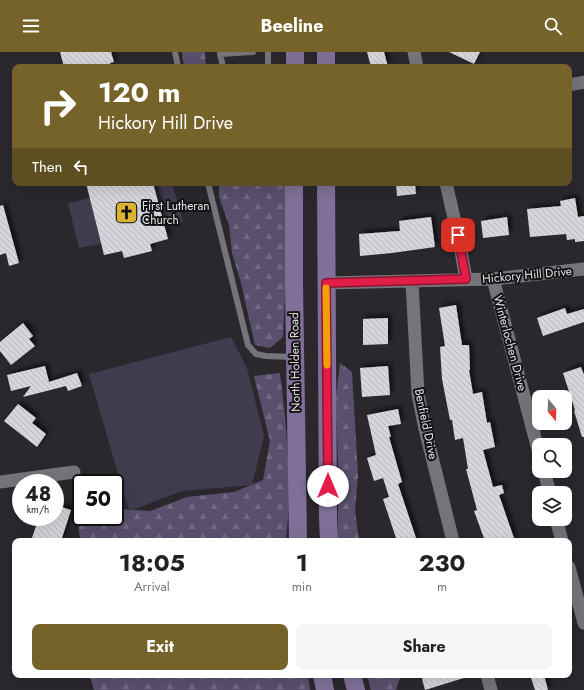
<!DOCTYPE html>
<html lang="en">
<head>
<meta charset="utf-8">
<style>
	body { margin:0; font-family:Jost,sans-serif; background:#f6f6f6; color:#222; height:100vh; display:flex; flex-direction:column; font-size:15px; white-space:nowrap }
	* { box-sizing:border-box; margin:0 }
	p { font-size:13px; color:#767676 }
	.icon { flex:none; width:22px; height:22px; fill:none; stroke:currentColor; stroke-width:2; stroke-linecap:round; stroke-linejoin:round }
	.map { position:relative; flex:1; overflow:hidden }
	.side { position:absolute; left:12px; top:486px; width:560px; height:140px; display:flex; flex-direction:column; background:#fff; border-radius:8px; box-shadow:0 4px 16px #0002 }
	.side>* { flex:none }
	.banner { position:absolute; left:12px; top:12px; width:560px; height:122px; border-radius:8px; box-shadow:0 4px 16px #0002; background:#75632a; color:#fff; overflow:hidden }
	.needle { width:26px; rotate:161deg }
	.tools { position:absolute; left:532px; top:338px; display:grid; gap:8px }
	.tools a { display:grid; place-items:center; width:40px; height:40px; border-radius:8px; background:#fff; box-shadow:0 4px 16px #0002; font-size:20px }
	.speed { position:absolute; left:12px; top:422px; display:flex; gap:8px; font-size:20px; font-weight:700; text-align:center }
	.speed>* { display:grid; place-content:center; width:52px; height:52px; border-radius:50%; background:#fff; box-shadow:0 4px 16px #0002; line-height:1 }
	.speed small { font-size:10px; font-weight:400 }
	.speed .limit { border:2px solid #111; border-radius:6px; background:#fff; color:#111 }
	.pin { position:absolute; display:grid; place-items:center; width:34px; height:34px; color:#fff; margin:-17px; border-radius:8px; box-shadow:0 2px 6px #0006 }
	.me { position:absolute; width:44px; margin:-22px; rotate:0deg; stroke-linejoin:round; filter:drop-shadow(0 0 3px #0008) }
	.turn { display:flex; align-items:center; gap:14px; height:84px; padding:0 20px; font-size:18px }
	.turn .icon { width:52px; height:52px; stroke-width:2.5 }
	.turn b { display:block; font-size:28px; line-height:34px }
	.then { display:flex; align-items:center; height:38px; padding:0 20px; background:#0003; gap:8px; font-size:15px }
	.eta { display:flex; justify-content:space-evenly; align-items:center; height:68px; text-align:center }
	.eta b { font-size:24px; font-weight:700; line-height:28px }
	.cta { display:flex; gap:8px; margin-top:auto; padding:8px 20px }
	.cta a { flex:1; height:46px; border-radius:8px; background:#75632a; color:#fff; font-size:16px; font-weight:700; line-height:46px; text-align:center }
	.cta a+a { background:#f6f6f6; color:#222 }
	header { display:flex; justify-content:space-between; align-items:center; height:52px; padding:0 20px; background:#75632a; color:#fff; font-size:18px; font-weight:700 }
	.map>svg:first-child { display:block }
</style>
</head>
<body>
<header><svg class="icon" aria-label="menu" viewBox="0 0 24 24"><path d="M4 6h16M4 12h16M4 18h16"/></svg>Beeline<svg class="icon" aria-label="search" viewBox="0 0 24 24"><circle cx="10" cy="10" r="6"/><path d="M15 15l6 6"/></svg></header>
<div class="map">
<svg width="584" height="638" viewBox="0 0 584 638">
	<defs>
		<pattern id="forest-firs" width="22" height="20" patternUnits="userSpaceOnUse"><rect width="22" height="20" fill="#5a506e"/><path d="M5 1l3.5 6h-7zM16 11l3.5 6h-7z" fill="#726983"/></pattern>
		<pattern id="building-back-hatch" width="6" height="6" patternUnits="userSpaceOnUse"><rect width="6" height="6" fill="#d7d5dc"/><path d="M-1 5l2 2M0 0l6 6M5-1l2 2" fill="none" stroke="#bab8be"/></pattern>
		<filter id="shadow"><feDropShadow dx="3.5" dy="-3.5" stdDeviation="2" flood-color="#0009"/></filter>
	</defs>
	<rect width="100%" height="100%" fill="#2a282d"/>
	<!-- forest -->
	<path fill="url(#forest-firs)" d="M182,0H205L206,15H184Z
		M219,131H285L286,223L283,285L270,296L255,293L241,231L232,201L229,173L219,145Z
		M340,311L352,320L358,423L355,458L359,489H338V413L336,345Z
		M280,321C287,376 292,433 286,489H80L76,452L80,434H81V465H115V444L121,457L150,459L187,445L234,440L263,428L270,389L254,324Z
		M88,623H308L310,638H94L91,628Z
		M367,623H401L396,638H371Z"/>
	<!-- park -->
	<path fill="#413b4e" d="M153,131H172L183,170L165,175Z
		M90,146L101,192L79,196L68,151Z
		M231,285L247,316L264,384L252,433L182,439L129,459L89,322Z"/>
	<!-- building -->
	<path fill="url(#building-back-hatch)" filter="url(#shadow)" d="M60,0H111L114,10L110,11L111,15H64Z
		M367,0H384L388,15H371Z
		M449,0H480L474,12Z
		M86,131H153L168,187L150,192L152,199L124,206L122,199L104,203Z
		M396,131H415L416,142L397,144Z
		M575,146L578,165L584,164V189L575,190V187L567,188L566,182L530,185L527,157L561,154L560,149Z
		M3,153L19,211L9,214L6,201L0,203V154Z
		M431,165L435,195L392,201L360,204L359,182L400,179L399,169Z
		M507,165L509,183L483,186L481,169Z
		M456,253L462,293H469L470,318H469L473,342L482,340L487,371L490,370L495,395L483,398L493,435L502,433L504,441L499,443L515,489H485L474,459L477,458L466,417H468L463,386L455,388L452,368H450L442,327L440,295L445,294L439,256Z
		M565,256L567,262L584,257V270L543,284L537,266Z
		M388,266V292L363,293V267Z
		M23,271L33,284L29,287L35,294L11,313L0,299V290Z
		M45,314L49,330L77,321L82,334L68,339L66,334L23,345L31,334L11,339L7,323Z
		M388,314L390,343L362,345L360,316Z
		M581,315L584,323V385H582L574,359L575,358L563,321Z
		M18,352L36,366L32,371L46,382L37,395L4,369Z
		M398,357L401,372L388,374L391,385H389L402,430L398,432L417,489H397L383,447L389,445L383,426L374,429L367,406L376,403L367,363Z
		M55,453L71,458L61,489H31L39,465H55Z
		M421,623H466L467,625L425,638Z
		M530,623H544L548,638H535Z"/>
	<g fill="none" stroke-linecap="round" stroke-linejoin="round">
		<!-- lane -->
		<path stroke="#76747b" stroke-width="6" d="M175,0L178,15
			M268,0V15
			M223,15L220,2L253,0
			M208,131L248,293L256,302L266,304L293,305"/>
		<!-- street -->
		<path stroke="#76747b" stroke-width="13" d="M414,0L417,15
			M569,33L584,30
			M446,131L458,183L466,227
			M493,227L539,401
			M412,230L418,342L425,377L453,489
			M326,231L493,227L584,217
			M544,419L550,441
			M0,430L74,420
			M556,467L562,489
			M569,515L584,571
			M487,623L491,638"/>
		<!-- secondary -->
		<path stroke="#807099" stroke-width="18" d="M326,0V15
			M295,15V0
			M294,131V232L298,489
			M326,131L328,465L329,489
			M322,623L325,638
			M352,623L356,638"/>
	</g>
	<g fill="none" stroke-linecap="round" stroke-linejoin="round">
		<defs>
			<path id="route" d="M328,434L326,231L466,227L458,183"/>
		</defs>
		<!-- route casing -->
		<use href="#route" stroke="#92132f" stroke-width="10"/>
		<!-- route -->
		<use href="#route" stroke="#e11d48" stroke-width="7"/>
		<!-- slow -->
		<path stroke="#f59e0b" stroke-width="7" d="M326,236L327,313"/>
	</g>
	<!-- icons -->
	<defs>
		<symbol id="church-square" viewBox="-11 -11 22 22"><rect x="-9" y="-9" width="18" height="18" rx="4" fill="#dab333" stroke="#121114"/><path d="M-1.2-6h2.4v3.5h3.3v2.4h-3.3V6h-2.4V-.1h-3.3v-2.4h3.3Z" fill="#111"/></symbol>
	</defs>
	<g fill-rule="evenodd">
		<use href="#church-square" x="114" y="148" width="25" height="25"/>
	</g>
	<g text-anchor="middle" stroke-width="4" stroke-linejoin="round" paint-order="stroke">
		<!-- poi labels -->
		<g font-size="12" fill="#e3e2e5" stroke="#121114" text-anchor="start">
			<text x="142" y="158">First Lutheran<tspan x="142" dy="14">Church</tspan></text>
		</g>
		<!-- street labels -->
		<g font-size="12" fill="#e3e2e5" stroke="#121114">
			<text transform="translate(527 223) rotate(-5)" y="4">Hickory Hill Drive</text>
			<text transform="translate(510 291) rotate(75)" y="4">Winterlochen Drive</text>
			<text transform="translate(295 310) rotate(-91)" y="4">North Holden Road</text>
			<text transform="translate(426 372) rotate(78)" y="4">Benfield Drive</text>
		</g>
	</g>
</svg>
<div class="tools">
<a><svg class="needle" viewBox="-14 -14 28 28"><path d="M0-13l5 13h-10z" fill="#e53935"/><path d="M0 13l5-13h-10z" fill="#767676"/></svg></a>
<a><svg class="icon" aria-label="search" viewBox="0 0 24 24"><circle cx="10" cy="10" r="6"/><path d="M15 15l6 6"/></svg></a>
<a><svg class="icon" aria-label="layers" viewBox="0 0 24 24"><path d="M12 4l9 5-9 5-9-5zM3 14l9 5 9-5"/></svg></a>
</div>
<div class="speed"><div>48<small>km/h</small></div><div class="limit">50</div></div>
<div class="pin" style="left:458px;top:183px;background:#d93025"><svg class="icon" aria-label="arrive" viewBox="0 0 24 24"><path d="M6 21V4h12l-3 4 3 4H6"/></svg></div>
<svg class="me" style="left:328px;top:434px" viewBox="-20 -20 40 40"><circle r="19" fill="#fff"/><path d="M0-13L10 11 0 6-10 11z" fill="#e11d48"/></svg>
<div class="banner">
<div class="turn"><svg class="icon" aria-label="right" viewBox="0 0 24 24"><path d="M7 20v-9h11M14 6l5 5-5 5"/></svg><div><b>120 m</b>Hickory Hill Drive</div></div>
<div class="then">Then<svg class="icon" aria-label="left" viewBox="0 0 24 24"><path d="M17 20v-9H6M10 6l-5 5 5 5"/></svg></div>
</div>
<section class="side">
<div class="eta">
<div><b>18:05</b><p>Arrival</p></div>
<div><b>1</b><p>min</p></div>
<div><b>230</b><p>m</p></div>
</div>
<div class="cta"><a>Exit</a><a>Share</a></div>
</section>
</div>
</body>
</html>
